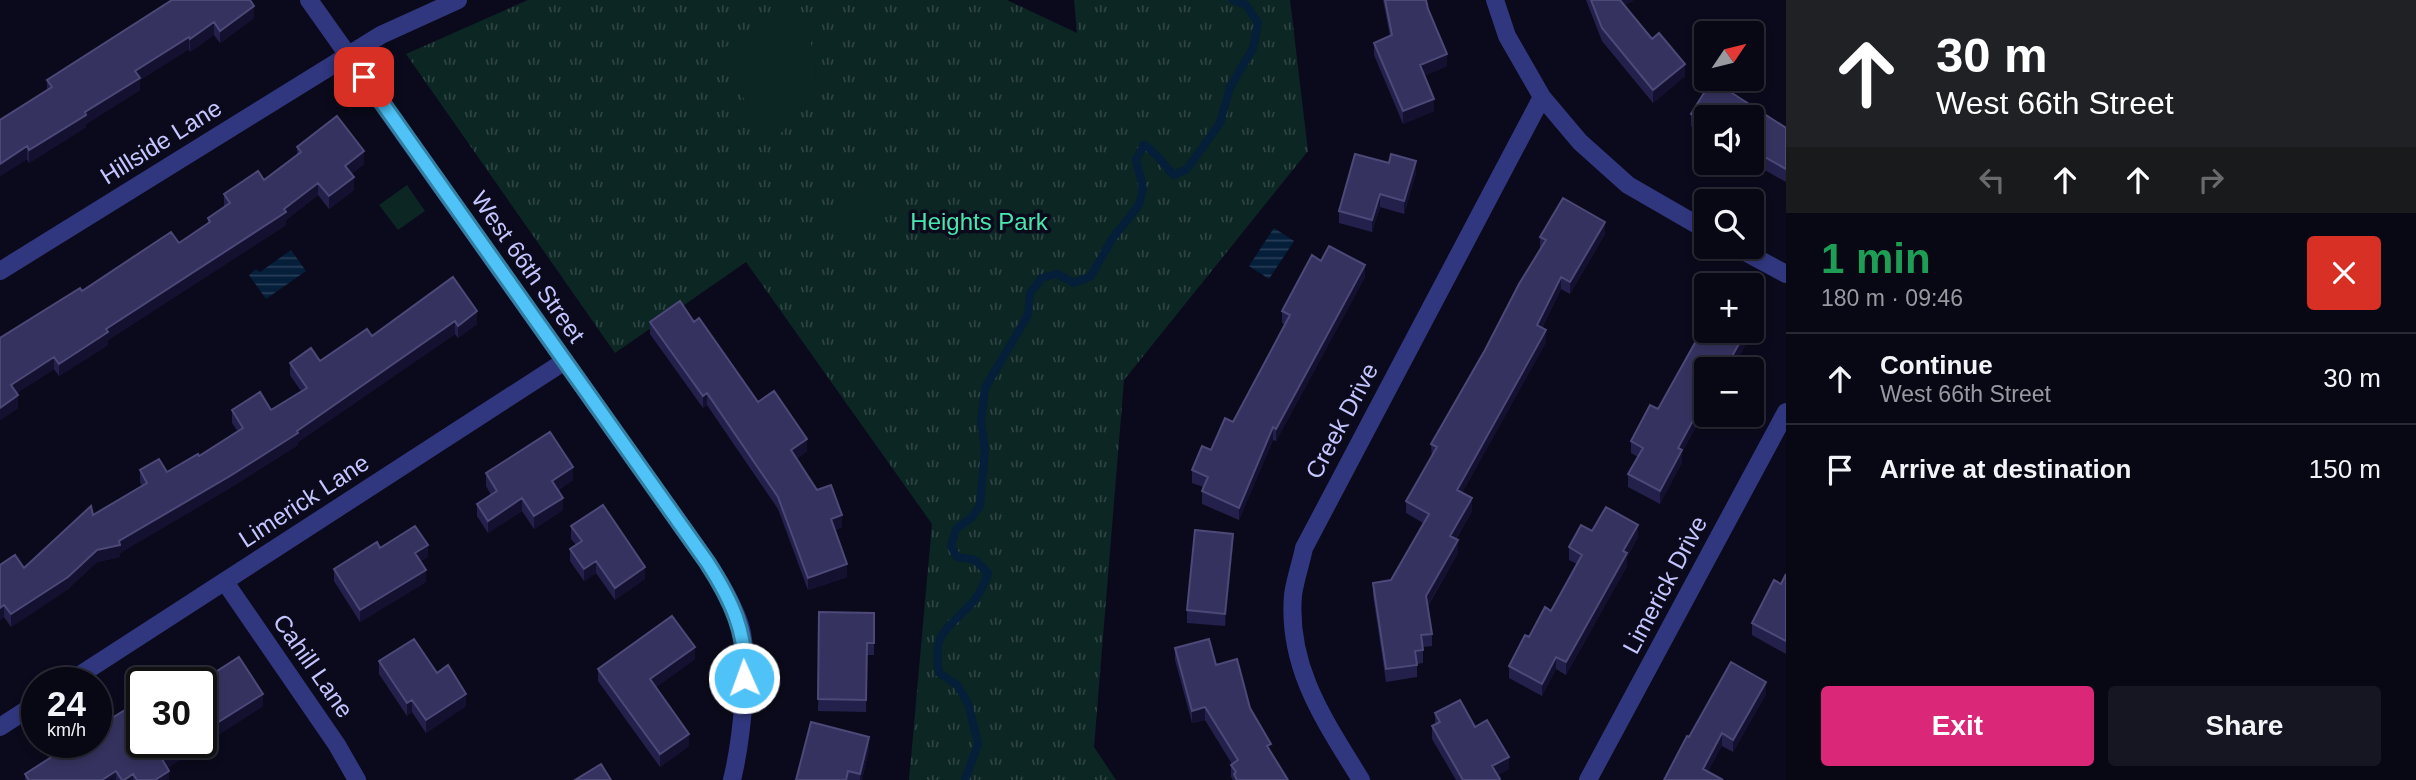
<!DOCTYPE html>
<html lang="en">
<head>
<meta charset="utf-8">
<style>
	body { margin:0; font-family:Helvetica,sans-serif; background:#161622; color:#f1f3f6; height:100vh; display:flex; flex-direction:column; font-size:26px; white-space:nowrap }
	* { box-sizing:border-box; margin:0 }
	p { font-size:23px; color:#989aa0 }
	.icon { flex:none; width:38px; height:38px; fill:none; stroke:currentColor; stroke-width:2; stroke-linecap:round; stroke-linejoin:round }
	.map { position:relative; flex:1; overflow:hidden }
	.sheet { display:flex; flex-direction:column; background:#080815; width:630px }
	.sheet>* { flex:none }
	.hud { background:#202124; color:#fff; overflow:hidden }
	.needle { width:46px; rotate:55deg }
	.fabs { position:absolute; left:1694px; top:21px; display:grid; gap:14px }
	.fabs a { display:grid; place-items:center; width:70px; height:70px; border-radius:7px; background:#080815; box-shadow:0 4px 10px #0003,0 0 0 2px #292934; font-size:35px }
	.speed { position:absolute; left:21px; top:667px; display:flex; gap:14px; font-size:35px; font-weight:700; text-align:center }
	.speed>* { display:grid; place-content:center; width:91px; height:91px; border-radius:50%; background:#080815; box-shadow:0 4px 10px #0003,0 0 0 2px #292934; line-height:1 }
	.speed small { font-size:18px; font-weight:400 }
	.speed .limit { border:4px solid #111; border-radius:10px; background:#fff; color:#111 }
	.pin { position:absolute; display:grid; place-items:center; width:60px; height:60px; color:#fff; margin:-30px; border-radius:14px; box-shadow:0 4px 10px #0006 }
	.me { position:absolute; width:77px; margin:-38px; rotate:358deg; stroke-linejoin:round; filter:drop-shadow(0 0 5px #0008) }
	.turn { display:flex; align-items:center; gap:24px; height:147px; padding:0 35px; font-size:32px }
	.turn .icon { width:91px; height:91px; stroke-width:2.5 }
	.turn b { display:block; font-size:49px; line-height:60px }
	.lanes { display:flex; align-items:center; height:66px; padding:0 35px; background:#0003; justify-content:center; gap:35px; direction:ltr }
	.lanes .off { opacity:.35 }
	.round { display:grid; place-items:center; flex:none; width:74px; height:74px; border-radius:7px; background:#161622 }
	.headline { display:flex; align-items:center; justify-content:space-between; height:119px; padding:0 35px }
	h1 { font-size:42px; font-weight:700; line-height:52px; color:#1e9e55 }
	.action { display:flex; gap:14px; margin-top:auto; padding:14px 35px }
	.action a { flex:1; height:80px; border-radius:7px; background:#db2777; color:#fff; font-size:28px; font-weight:700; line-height:80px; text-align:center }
	.action a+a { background:#161622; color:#f1f3f6 }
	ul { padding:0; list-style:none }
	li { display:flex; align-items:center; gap:21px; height:91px; padding:0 35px; border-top:2px solid #292934 }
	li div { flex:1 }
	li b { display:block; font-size:26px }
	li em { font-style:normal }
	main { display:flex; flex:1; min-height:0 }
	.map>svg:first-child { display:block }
</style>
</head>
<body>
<main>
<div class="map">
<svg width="1786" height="780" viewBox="0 0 1786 780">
	<defs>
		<pattern id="park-tufts" width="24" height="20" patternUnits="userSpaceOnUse" patternTransform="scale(1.75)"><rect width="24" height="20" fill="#0c2623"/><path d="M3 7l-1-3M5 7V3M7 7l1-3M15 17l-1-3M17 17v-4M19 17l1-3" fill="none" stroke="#2e4444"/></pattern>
		<pattern id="water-rules" width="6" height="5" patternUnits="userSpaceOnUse" patternTransform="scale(1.75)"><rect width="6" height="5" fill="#051e3a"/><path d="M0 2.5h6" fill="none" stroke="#283d58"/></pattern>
	</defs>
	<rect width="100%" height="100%" fill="#0b0a1c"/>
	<!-- park -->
	<path fill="url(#park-tufts)" d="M528,0H1007L1077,33L1074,0H1290L1308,151L1124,380L1094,747L1116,780H909L932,524L746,262L615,353L406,54Z"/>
	<!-- garden -->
	<path fill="#0c2623" d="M792,5C826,58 826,103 771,140L715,54Z
		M869,172L895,199L857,236L831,209Z
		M407,185L425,211L398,230L379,205Z"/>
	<!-- water -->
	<path fill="url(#water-rules)" d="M1274,228L1294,241L1269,279L1249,266Z
		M291,250L306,271L266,299L249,275L256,269L260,272Z"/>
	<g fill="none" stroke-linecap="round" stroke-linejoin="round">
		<!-- stream -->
		<path stroke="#051e3a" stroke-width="8" d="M965,780L978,744L968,703L957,685L939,673C931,628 952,628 976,598C982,591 985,581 988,573L975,560L957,557L951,546L956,529L972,517L980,505L985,451L981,422L985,388L1028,315L1030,293L1042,278L1057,274L1074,283L1091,276L1112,239L1139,205L1143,189L1136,159L1144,145C1155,150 1164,166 1174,175L1187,169L1220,123L1230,87L1253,48L1258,23L1246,5L1233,0"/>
		<!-- minor -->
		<path stroke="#31377f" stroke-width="18" d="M309,0L707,562C720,582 732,602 740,625C751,660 741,743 732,780
			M1495,0L1507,36L1542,97L1580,142L1628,185L1706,230
			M1736,247L1786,274
			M0,271L381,35L458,0
			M225,582L337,745L357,780
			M69,682L565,361
			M0,727L37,703
			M1361,780C1325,721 1287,668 1293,595C1295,580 1301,563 1304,548L1542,97
			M1588,780L1786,412"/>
	</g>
	<!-- wall -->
	<path fill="#24204c" d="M1383,0H1426L1428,9L1447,66L1424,76L1434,111L1403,124L1374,55V43L1390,36Z
		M1586,0H1633V1L1624,5L1685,76L1653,103L1602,41Z
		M166,4L254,18L220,43L214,35L190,52L189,49L140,80V90L86,124V127L29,163L27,159L0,176L47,90V80Z
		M1712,80L1786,128V182L1754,164L1752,166L1747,163H1752V117H1706V136L1691,126V114Z
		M297,147L364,164L351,174L354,190L329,209L318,195L286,220V225L108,340V345L59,376L54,369L17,393L18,408L0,420V338L82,291L179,243L208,224V218L224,207V194L264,180L297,155Z
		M1416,173L1404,214L1380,207L1372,232L1339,223V211Z
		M1605,234L1570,294L1561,289L1542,328L1546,342L1462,493L1472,511L1456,539L1458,553L1428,606L1432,634V646L1423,647V663L1417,664V677L1386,682L1373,595V583L1391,580L1423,523L1406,513V501L1432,457L1431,444L1485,350L1540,249V237Z
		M1321,261L1365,277L1276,441L1273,440L1239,520L1202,504V491L1203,487L1192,483V470L1211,450L1233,422L1285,325L1282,323V311Z
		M453,277L477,324L458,338L455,334L298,442V445L230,488L120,553V557L97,562L68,589L11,627L4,617L0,620V565L24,568L93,515L142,486L140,482V470L167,472L199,456L238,432L232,423V410H271L301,391L290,375V363L320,361L372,336Z
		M650,322H694L758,402L807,451L796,459L842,527L835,530L847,577L808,590L778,509L707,405L703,408L650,334Z
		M1747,331V342L1706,416L1703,414L1682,452V462L1660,504L1628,487V474L1638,457L1631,453V441L1658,409Z
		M486,473L573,480L558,490L563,510L534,529L522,511L488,533L477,516V504L491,495L486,486Z
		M571,526L645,579L615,600L596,573L584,581L570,561V549L576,545L571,539Z
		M1592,531L1638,537L1627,557V566L1566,675L1556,669L1542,696L1509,678V666L1529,637L1551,611L1577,564L1569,560V547Z
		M1233,546L1225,626L1187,623V610Z
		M380,548L428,557L421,561L426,582L360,622L334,581V569Z
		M1786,574V654L1752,635V623L1781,584Z
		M819,612L874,613V655H867L866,712L818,711Z
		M1175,648L1216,665L1250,708L1271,751L1288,780H1233L1231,777V765L1232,764L1205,720L1192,723L1175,660Z
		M695,659L656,687L689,746L660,767L598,681V669Z
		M379,661L437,673L466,706L426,733L412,712L407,716L379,674Z
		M1766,694L1733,752L1722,746L1664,780L1689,737Z
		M263,706L167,768L169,780H25V774L135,719Z
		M1435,713L1475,727L1509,769L1498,775L1500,780H1456L1432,739V726L1435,724Z
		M869,749L862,780H796Z"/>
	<!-- shaded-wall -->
	<path fill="#131030" d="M1617,0H1633V1L1617,8Z
		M254,6V18L220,43V31Z
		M214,22V35L190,52V39Z
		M189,37V49L140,80V90L86,124V127L29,163V150L85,112L135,71Z
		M1447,54V66L1420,78V65Z
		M1685,64V76L1653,103V90Z
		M1434,99V111L1403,124V111Z
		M27,146V159L0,176V164Z
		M364,151V164L345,178V166Z
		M1754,151V164L1752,166V154Z
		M1416,161V173L1404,214V201Z
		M354,177V190L329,209V196Z
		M318,183V195L286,220V225L108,340V345L59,376V364L106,329L284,209Z
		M1380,194V207L1372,232V220Z
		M1605,222V234L1570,294V282Z
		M1365,265V277L1276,441V429Z
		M1561,277V289L1537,337V325Z
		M477,311V324L458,338V326Z
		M455,321V334L298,442V445L230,488L120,553V557L97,562L68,589L11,627V614L97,550L119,541L297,431Z
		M1546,330V342L1457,502V490Z
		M1746,331L1747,342L1732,369H1725Z
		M54,357V369L11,397V385Z
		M707,393V405L703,408V396Z
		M18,395V408L0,420V408Z
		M1703,402V414L1682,452V462L1660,504V491L1678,448Z
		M1273,427V440L1239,520V508Z
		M807,439V451L791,462V450Z
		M573,467V480L552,493V481Z
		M522,498V511L488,533V521Z
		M563,498V510L534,529V516Z
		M1472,498V511L1450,548V536Z
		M842,515V527L831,531V519Z
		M1638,525V537L1627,557V566L1566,675V662L1623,551Z
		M1233,534V546L1225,626V614Z
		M1458,540V553L1426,608V596Z
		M428,545V557L415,565V553Z
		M596,561V573L584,581V569Z
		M847,564V577L808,590V578Z
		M645,567V579L615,600V588Z
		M426,570V582L360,622V610Z
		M4,605V617L0,620V608Z
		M695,647V659L650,691V679Z
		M1556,657V669L1542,696V684Z
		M1766,682V694L1733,752V740Z
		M263,694V706L162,772V759L188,742H201V733Z
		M466,694V706L426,733V720Z
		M412,700V712L407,716V703Z
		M1205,707V720L1192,723V711Z
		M1722,733V746L1704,780L1703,769Z
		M689,734V746L660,767V754Z
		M869,737V749L862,780H860V774Z
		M1509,757V769L1492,778V766Z
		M116,771V780H102Z
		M169,771V780H155Z
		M133,774V780H124Z"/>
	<!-- building -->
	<path fill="#35325f" stroke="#4c4978" stroke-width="2" d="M172,0H250L254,6L220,31L214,22L190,39L189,37L135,71L140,78L85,112L86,115L29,150L27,146L0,164V120L52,87L47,80Z
		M1385,0H1426L1428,9L1447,54L1420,65L1434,99L1403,111L1374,43L1392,35Z
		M1591,0H1620L1652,39L1659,33L1685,64L1653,90L1602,28Z
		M1712,80L1786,128V169L1754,151L1752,153V117H1706V124L1691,114Z
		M337,116L364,151L345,166L354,177L329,196L318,183L284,209L286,212L106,329L108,332L59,364L54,357L11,385L18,395L0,408V338L80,288L82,291L171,232L179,243L210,222L208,218L230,203L224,194L258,171L264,180L301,152L297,147Z
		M1355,154L1389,163L1391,154L1416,161L1404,201L1380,194L1372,220L1339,211Z
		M1563,198L1605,222L1570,282L1561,277L1537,325L1546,330L1457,490L1472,498L1450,536L1458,540L1426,596L1432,634L1421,635L1423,650L1415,651L1417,665L1386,669L1373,583L1391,580L1429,514L1406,501L1437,447L1431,444L1485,350L1519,284L1546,240L1540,237Z
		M1329,246L1365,265L1276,429L1273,427L1239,508L1202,491L1208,477L1192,470L1202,446L1211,450L1225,418L1233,422L1290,315L1282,311L1312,255L1321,261Z
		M453,277L477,311L458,326L455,321L297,431L298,433L230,476L119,541L120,545L97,550L68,577L11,614L4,605L0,608V565L15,555L24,568L91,506L93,515L147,483L140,470L159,459L167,472L198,454L199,456L243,428L232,410L260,392L271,410L307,388L290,363L311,348L320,361L367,329L372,336Z
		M680,301L694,322L699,318L758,402L774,391L807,439L791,450L817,490L831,485L842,515L831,519L847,564L808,578L778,497L707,393L703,396L650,322Z
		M1706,323V331H1746L1725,369H1706V403L1703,402L1678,448L1682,450L1660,491L1628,474L1643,448L1631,441L1650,405L1658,409Z
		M550,432L573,467L552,481L563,498L534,516L522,498L488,521L477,504L497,491L486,473Z
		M603,505L645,567L615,588L596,561L584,569L570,549L582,541L571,526Z
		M1606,507L1638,525L1623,551L1627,553L1566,662L1556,657L1542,684L1509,666L1525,635L1529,637L1545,607L1551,611L1582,555L1569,547L1581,525L1592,531Z
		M415,526L428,545L415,553L426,570L360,610L334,569L377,542L380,548Z
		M1195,530L1233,534L1225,614L1187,610Z
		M1786,574V641L1752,623L1774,580L1781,584Z
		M819,612L874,613V643H867L866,700L818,699Z
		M672,616L695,647L650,679L689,734L660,754L598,669Z
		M414,639L437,673L448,665L466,694L426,720L412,700L407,703L379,661Z
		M1209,639L1216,665L1237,659L1250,708L1271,744L1267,746L1288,780H1237L1234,774L1236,772L1231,765L1238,760L1205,707L1192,711L1175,648Z
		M239,657L263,694L201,733L200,682Z
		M1731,662L1766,682L1733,740L1722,733L1703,769L1723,780H1664L1687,736L1689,737Z
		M1460,700L1475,727L1487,720L1509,757L1492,766L1500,779L1499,780H1463L1432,726L1440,722L1435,713Z
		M128,708L135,719L142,714V742H188L162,759L169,771L155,780H137L133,774L124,780H122L116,771L102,780H29L25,774L75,742H96V728Z
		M811,722L869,737L860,774L848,771L846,780H796Z
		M601,764L611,780H575Z"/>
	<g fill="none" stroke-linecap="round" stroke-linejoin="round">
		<defs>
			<path id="route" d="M364,77L707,562C731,599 748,634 744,678"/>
		</defs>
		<!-- route casing -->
		<use href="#route" stroke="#337fa1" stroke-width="18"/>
		<!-- route -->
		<use href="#route" stroke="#4fc3f7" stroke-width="12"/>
	</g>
	<g text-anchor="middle" stroke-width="7" stroke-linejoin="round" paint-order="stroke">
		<!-- street labels -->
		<g font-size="24" fill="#c5c5ff" stroke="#0b0a1c">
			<text transform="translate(161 142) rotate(-32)" y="8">Hillside Lane</text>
			<text transform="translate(528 267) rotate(55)" y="8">West 66th Street</text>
			<text transform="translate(1342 421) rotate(-62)" y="8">Creek Drive</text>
			<text transform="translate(304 501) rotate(-33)" y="8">Limerick Lane</text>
			<text transform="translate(1665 585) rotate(-62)" y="8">Limerick Drive</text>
			<text transform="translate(313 666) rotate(55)" y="8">Cahill Lane</text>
		</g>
		<!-- park labels -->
		<g font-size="24" fill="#49e7ad" stroke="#0b0a1c">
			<text x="979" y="230">Heights Park</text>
		</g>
	</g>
</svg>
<div class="fabs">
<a><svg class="needle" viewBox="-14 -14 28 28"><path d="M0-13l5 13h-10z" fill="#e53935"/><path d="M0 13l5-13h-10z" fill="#989aa0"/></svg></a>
<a><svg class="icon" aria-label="sound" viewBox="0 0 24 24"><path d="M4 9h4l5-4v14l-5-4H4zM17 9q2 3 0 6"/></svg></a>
<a><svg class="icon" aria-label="search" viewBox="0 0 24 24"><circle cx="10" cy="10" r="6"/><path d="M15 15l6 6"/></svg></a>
<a>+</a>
<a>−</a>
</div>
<div class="speed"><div>24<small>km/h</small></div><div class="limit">30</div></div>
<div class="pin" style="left:364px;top:77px;background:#d93025"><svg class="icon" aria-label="arrive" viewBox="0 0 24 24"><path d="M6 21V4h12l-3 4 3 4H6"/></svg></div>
<svg class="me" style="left:744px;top:678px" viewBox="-20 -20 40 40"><circle r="17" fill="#4fc3f7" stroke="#fff" stroke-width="3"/><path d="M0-11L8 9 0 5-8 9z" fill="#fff"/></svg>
</div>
<section class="sheet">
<div class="hud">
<div class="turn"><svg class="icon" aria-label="ahead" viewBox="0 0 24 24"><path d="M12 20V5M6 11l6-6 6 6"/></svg><div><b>30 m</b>West 66th Street</div></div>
<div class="lanes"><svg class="icon off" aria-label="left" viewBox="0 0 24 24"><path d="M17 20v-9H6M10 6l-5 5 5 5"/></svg><svg class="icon" aria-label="ahead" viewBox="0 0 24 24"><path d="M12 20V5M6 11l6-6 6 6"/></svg><svg class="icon" aria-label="ahead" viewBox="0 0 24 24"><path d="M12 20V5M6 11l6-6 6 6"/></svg><svg class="icon off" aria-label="right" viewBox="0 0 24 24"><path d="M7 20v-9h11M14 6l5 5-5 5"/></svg></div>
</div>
<div class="headline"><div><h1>1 min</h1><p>180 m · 09:46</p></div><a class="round" style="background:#d93025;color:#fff"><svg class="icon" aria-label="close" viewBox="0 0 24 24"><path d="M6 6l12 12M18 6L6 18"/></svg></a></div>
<ul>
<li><svg class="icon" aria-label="ahead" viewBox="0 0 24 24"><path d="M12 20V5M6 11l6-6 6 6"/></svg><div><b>Continue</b><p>West 66th Street</p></div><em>30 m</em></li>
<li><svg class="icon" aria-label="arrive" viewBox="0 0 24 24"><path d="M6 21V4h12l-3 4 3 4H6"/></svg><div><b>Arrive at destination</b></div><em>150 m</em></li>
</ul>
<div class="action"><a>Exit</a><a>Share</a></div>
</section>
</main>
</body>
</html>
